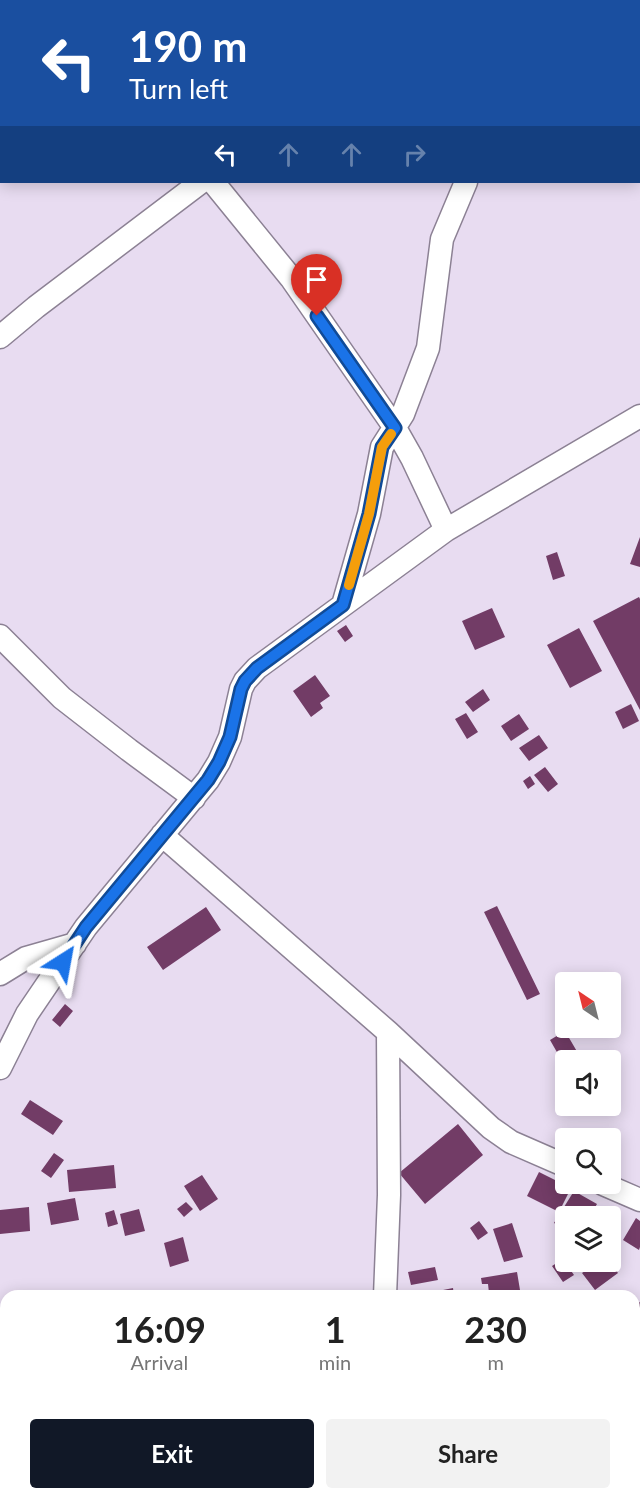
<!DOCTYPE html>
<html lang="en">
<head>
<meta charset="utf-8">
<style>
	body { margin:0; font-family:Lato,sans-serif; background:#f2f2f2; color:#222; height:100vh; display:flex; flex-direction:column; font-size:22px; white-space:nowrap }
	* { box-sizing:border-box; margin:0 }
	p { font-size:20px; color:#767676 }
	.icon { flex:none; width:33px; height:33px; fill:none; stroke:currentColor; stroke-width:2; stroke-linecap:round; stroke-linejoin:round }
	.map { position:relative; flex:1; overflow:hidden }
	.side { position:absolute; left:0px; top:1290px; width:640px; height:210px; display:flex; flex-direction:column; background:#fff; border-radius:18px 18px 0 0; box-shadow:0 3px 15px #0003 }
	.side>* { flex:none }
	.banner { position:absolute; left:0px; top:0px; width:640px; height:183px; box-shadow:0 3px 15px #0003; background:#1a4fa0; color:#fff; overflow:hidden }
	.needle { width:39px; rotate:325deg }
	.buttons { position:absolute; left:555px; top:972px; display:grid; gap:12px }
	.buttons a { display:grid; place-items:center; width:66px; height:66px; border-radius:6px; background:#fff; box-shadow:0 3px 15px #0003; font-size:30px }
	.pin { position:absolute; display:grid; place-items:center; width:51px; height:51px; color:#fff; margin:-62px -26px; border-radius:50% 50% 50% 0; rotate:-45deg; box-shadow:0 0 6px #0007 }
	.pin .icon { rotate:45deg }
	.me { position:absolute; width:66px; margin:-33px; rotate:34deg; stroke-linejoin:round; filter:drop-shadow(0 0 4px #0008) }
	.turn { display:flex; align-items:center; gap:21px; height:126px; padding:0 30px; font-size:27px }
	.turn .icon { width:78px; height:78px; stroke-width:2.5 }
	.turn b { display:block; font-size:42px; line-height:51px }
	.lanes { display:flex; align-items:center; height:57px; padding:0 30px; background:#0003; justify-content:center; gap:30px; direction:ltr }
	.lanes .off { opacity:.35 }
	.eta { display:flex; justify-content:space-evenly; align-items:center; height:102px; text-align:center }
	.eta b { font-size:36px; font-weight:700; line-height:42px }
	.cta { display:flex; gap:12px; margin-top:auto; padding:12px 30px }
	.cta a { flex:1; height:69px; border-radius:6px; background:#111827; color:#fff; font-size:24px; font-weight:700; line-height:69px; text-align:center }
	.cta a+a { background:#f2f2f2; color:#222 }
	.map>svg:first-child { display:block }
</style>
</head>
<body>
<div class="map">
<svg width="640" height="1500" viewBox="0 0 640 1500">
	<rect width="100%" height="100%" fill="#e8dcf1"/>
	<!-- building -->
	<path fill="#723c66" d="M640,537V567L630,564Z
		M557,552L565,576L553,580L546,556Z
		M639,597L640,599V710L593,621Z
		M492,608L505,637L475,650L462,621Z
		M346,625L353,636L345,642L337,631Z
		M579,628L602,671L570,688L547,645Z
		M315,675L330,696L320,703L323,708L311,717L293,691Z
		M483,689L490,700L473,712L465,702Z
		M631,704L639,721L623,729L615,712Z
		M466,713L478,732L467,739L455,719Z
		M519,714L529,729L511,741L501,726Z
		M539,735L548,748L529,761L519,748Z
		M545,767L558,784L548,792L534,775Z
		M530,776L535,784L528,789L523,781Z
		M497,906L540,994L527,1000L484,912Z
		M206,907L221,930L163,970L147,947Z
		M65,1004L73,1011L60,1027L52,1020Z
		M565,1031L582,1060H566V1068L550,1040Z
		M30,1100L63,1121L53,1135L21,1114Z
		M458,1124L483,1155L425,1204L399,1173Z
		M54,1153L64,1160L51,1178L41,1171Z
		M114,1165L116,1188L69,1192L67,1170Z
		M539,1172L571,1188L559,1212L527,1196Z
		M202,1175L218,1199L200,1211L184,1186Z
		M574,1191L597,1204L590,1216H566V1229L554,1223Z
		M75,1198L79,1220L51,1225L47,1203Z
		M186,1202L193,1209L184,1217L177,1209Z
		M29,1207L30,1231L0,1234V1210Z
		M139,1209L145,1231L125,1236L120,1214Z
		M114,1210L118,1224L108,1227L105,1213Z
		M636,1218L640,1221V1247L639,1250L623,1240Z
		M479,1221L488,1233L478,1240L470,1228Z
		M512,1223L523,1257L504,1262L493,1229Z
		M183,1237L189,1261L170,1267L164,1243Z
		M563,1259L574,1275L563,1282L552,1266Z
		M598,1262H610L618,1273L595,1290L582,1273Z
		M435,1267L438,1280L411,1285L408,1272Z
		M517,1272L521,1296H479L478,1295L489,1293L488,1284H482L481,1278Z
		M453,1288L454,1296H418V1295Z
		M640,1302V1320L634,1313V1306Z
		M638,1377H640V1416H637Z
		M77,1494H98L89,1500H82Z"/>
	<g fill="none" stroke-linecap="round" stroke-linejoin="round">
		<defs>
			<path id="lane" d="M503,0L506,2
				M639,66L640,67"/>
			<path id="street" d="M70,0L71,2
				M433,2L434,0
				M213,182L291,278L395,428L412,458L446,530
				M0,337L36,307L201,182
				M343,605L369,514L382,447L403,414L428,348L442,239L466,182
				M0,636L62,698L129,750L194,798
				M162,835L388,1032L491,1128L511,1142L566,1166
				M0,974L26,958L75,944
				M0,1068L27,1014L86,927L208,780L219,762L230,737L241,689L245,681L257,668L446,530L640,416
				M603,1184L640,1200
				M385,1296L389,1195L388,1032
				M379,1494L380,1500"/>
		</defs>
		<!-- lane casing -->
		<use href="#lane" stroke="#8c8194" stroke-width="13"/>
		<!-- street casing -->
		<use href="#street" stroke="#8c8194" stroke-width="25"/>
		<!-- lane -->
		<use href="#lane" stroke="#fff" stroke-width="10"/>
		<!-- street -->
		<use href="#street" stroke="#fff" stroke-width="22"/>
	</g>
	<g fill="none" stroke-linecap="round" stroke-linejoin="round">
		<defs>
			<path id="route" d="M63,962L86,927L208,780L219,762L230,737L241,689L245,681L257,668L343,605L369,514L382,447L395,428L317,316"/>
		</defs>
		<!-- route casing -->
		<use href="#route" stroke="#114b97" stroke-width="15"/>
		<!-- route -->
		<use href="#route" stroke="#1a73e8" stroke-width="10"/>
		<!-- slow -->
		<path stroke="#f59e0b" stroke-width="10" d="M349,585L369,514L382,447L391,434"/>
	</g>
</svg>
<div class="buttons">
<a><svg class="needle" viewBox="-14 -14 28 28"><path d="M0-13l5 13h-10z" fill="#e53935"/><path d="M0 13l5-13h-10z" fill="#767676"/></svg></a>
<a><svg class="icon" aria-label="sound" viewBox="0 0 24 24"><path d="M4 9h4l5-4v14l-5-4H4zM17 9q2 3 0 6"/></svg></a>
<a><svg class="icon" aria-label="search" viewBox="0 0 24 24"><circle cx="10" cy="10" r="6"/><path d="M15 15l6 6"/></svg></a>
<a><svg class="icon" aria-label="layers" viewBox="0 0 24 24"><path d="M12 4l9 5-9 5-9-5zM3 14l9 5 9-5"/></svg></a>
</div>
<div class="pin" style="left:317px;top:316px;background:#d93025"><svg class="icon" aria-label="arrive" viewBox="0 0 24 24"><path d="M6 21V4h12l-3 4 3 4H6"/></svg></div>
<svg class="me" style="left:63px;top:962px" viewBox="-20 -20 40 40"><path d="M0-17L14 15 0 8-14 15z" fill="#1a73e8" stroke="#fff" stroke-width="4"/></svg>
<div class="banner">
<div class="turn"><svg class="icon" aria-label="left" viewBox="0 0 24 24"><path d="M17 20v-9H6M10 6l-5 5 5 5"/></svg><div><b>190 m</b>Turn left</div></div>
<div class="lanes"><svg class="icon" aria-label="left" viewBox="0 0 24 24"><path d="M17 20v-9H6M10 6l-5 5 5 5"/></svg><svg class="icon off" aria-label="ahead" viewBox="0 0 24 24"><path d="M12 20V5M6 11l6-6 6 6"/></svg><svg class="icon off" aria-label="ahead" viewBox="0 0 24 24"><path d="M12 20V5M6 11l6-6 6 6"/></svg><svg class="icon off" aria-label="right" viewBox="0 0 24 24"><path d="M7 20v-9h11M14 6l5 5-5 5"/></svg></div>
</div>
<section class="side">
<div class="eta">
<div><b>16:09</b><p>Arrival</p></div>
<div><b>1</b><p>min</p></div>
<div><b>230</b><p>m</p></div>
</div>
<div class="cta"><a>Exit</a><a>Share</a></div>
</section>
</div>
</body>
</html>
